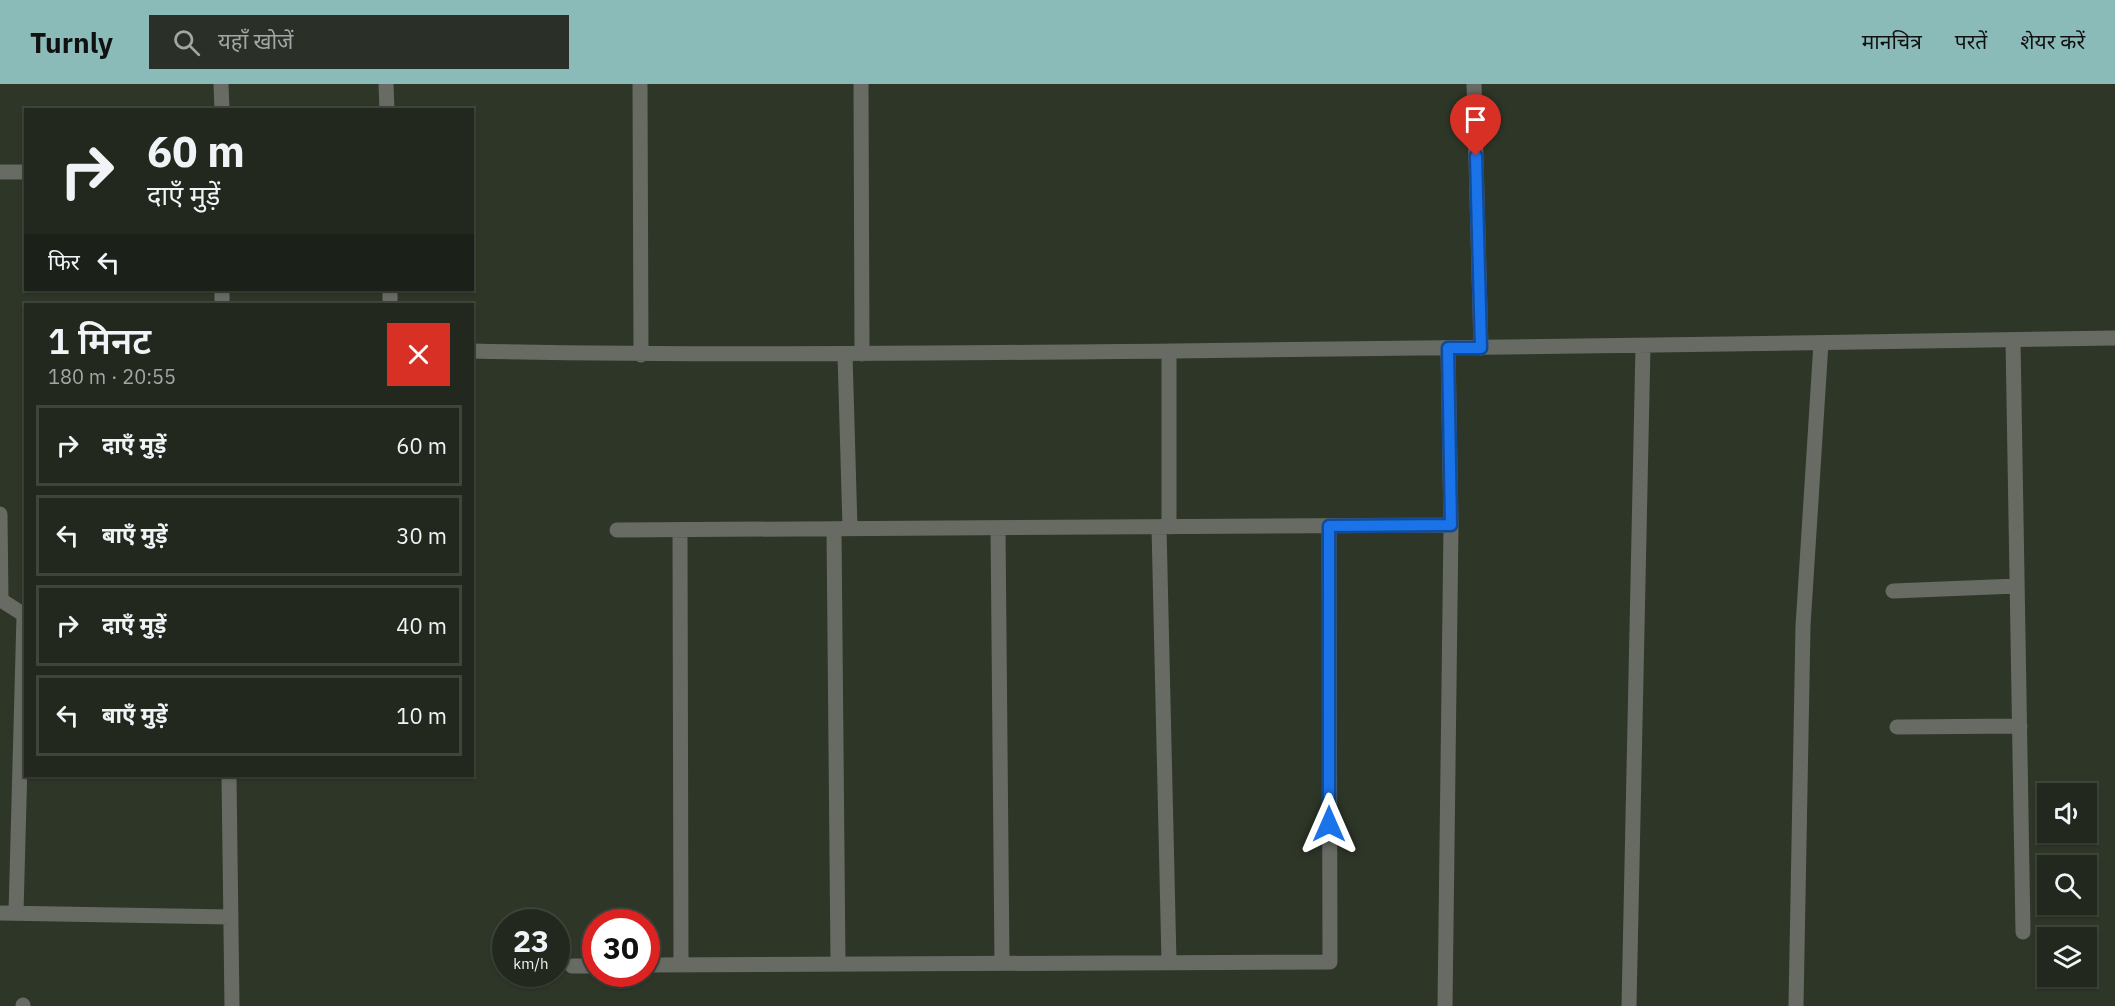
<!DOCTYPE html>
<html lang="hi">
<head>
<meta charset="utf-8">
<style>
	body { margin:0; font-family:"IBM Plex Sans","Noto Sans Devanagari",sans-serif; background:#2a3027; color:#f1f3f6; height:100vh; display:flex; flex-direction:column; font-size:22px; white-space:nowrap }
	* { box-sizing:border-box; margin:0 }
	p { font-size:20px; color:#a2a6a4 }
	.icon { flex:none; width:33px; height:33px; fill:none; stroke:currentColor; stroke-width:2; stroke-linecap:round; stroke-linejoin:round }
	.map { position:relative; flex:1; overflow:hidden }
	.panel { position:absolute; left:24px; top:219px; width:450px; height:474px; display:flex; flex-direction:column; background:#22281e; border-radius:0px; box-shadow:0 2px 4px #0004,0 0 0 2px #3f443c }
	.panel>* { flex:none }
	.guide { position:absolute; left:24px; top:24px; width:450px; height:183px; border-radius:0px; box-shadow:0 2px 4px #0004,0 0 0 2px #3f443c; background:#22281e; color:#f1f3f6; overflow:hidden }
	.tools { position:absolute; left:2037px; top:699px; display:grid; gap:12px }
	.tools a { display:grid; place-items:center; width:60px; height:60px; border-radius:0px; background:#22281e; box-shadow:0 2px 4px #0004,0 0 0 2px #3f443c; font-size:30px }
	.speed { position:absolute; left:492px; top:825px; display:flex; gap:12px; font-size:30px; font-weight:700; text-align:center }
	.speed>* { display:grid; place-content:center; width:78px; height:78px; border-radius:50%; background:#22281e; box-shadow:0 2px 4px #0004,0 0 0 2px #3f443c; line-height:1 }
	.speed small { font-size:15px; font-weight:400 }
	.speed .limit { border:9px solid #d22; background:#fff; color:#111 }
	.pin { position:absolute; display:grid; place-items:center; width:51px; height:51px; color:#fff; margin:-62px -26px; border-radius:50% 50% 50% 0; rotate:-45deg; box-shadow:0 0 6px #0007 }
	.pin .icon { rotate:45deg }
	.me { position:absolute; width:66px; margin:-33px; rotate:0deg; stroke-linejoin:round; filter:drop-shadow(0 0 4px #0008) }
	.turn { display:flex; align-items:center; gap:21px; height:126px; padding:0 24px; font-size:27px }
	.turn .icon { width:78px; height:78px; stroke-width:2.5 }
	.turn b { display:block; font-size:42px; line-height:51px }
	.then { display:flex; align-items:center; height:57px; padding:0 24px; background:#0003; gap:12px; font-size:22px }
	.round { display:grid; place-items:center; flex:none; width:63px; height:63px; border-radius:0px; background:#2a3027 }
	.summary { display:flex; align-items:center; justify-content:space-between; height:102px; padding:0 24px }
	h1 { font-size:36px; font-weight:600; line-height:45px }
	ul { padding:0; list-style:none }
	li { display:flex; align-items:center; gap:18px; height:81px; margin:0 12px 9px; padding:0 12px; border:3px solid #3f443c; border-radius:0px }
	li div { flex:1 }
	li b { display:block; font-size:22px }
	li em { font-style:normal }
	header { display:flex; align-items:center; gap:36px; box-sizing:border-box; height:84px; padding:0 30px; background:#8bbbb9; color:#111 }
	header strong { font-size:28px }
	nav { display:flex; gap:33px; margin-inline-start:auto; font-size:21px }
	.search { width:420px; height:54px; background:#2a3027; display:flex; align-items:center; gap:15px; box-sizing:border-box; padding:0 21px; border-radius:0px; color:#a2a6a4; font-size:22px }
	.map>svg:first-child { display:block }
</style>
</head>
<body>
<header>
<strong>Turnly</strong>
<div class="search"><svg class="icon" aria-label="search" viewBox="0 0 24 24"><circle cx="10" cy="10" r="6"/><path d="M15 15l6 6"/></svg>यहाँ खोजें</div>
<nav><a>मानचित्र</a><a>परतें</a><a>शेयर करें</a></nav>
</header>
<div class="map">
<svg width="2115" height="922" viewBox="0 0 2115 922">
	<rect width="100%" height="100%" fill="#2e3628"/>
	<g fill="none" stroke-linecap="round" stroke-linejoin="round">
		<!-- minor -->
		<path stroke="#676b64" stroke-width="15" d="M221,0L222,26
			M386,0L387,26
			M640,0L641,271
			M861,0L862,270
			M1474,0L1481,264
			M0,88H26
			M222,206V220
			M390,206V220
			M2013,256L2023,848
			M472,267C706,272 940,269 1174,267C1488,264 1801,259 2115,254
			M1169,267V443
			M845,270L850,444
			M0,430L1,516L26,532
			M1159,443L1169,878
			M998,444L1002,879
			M834,445L838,880
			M617,446L1451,441
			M680,446L681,881
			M1893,507L2017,502
			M1897,643L2020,642
			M229,692L232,922
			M0,829L231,833
			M16,829L24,532
			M646,881L1330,878L1329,442
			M572,882H596
			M23,921V922
			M1445,922L1451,441L1448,264
			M1629,922L1643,262
			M1796,922L1803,542L1821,259"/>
	</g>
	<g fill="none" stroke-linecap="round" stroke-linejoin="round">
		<defs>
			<path id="route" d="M1329,740V442L1451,441L1448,264H1481L1476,72"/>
		</defs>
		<!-- route casing -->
		<use href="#route" stroke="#114b97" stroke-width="15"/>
		<!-- route -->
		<use href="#route" stroke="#1a73e8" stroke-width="10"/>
	</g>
</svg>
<div class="tools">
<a><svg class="icon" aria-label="sound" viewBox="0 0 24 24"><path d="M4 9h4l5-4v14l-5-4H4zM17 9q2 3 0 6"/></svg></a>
<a><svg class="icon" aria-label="search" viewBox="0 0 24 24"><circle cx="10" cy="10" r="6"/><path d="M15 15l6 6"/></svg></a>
<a><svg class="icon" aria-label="layers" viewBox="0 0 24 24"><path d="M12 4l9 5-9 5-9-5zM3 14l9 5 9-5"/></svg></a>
</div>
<div class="speed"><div>23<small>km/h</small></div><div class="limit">30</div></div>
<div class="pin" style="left:1476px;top:72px;background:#d93025"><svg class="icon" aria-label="arrive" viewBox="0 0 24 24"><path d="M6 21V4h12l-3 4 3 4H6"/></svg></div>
<svg class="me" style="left:1329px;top:740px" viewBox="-20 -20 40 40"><path d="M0-17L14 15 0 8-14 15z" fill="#1a73e8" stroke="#fff" stroke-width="4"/></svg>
<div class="guide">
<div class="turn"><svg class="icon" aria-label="right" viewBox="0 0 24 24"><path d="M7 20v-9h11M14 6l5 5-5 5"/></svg><div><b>60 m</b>दाएँ मुड़ें</div></div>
<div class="then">फिर<svg class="icon" aria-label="left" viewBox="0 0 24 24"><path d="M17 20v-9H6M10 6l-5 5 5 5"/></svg></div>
</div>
<section class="panel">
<div class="summary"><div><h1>1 मिनट</h1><p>180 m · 20:55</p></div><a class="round" style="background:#d93025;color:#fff"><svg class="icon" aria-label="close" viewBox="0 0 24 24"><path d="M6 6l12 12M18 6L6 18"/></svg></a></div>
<ul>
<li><svg class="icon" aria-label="right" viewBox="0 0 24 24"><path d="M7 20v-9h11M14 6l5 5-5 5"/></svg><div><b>दाएँ मुड़ें</b></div><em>60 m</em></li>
<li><svg class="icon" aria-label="left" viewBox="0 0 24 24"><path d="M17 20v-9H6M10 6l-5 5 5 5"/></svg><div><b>बाएँ मुड़ें</b></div><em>30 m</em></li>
<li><svg class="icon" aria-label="right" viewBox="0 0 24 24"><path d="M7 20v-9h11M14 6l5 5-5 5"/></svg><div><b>दाएँ मुड़ें</b></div><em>40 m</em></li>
<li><svg class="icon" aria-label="left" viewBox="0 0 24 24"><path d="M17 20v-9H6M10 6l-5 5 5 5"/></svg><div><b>बाएँ मुड़ें</b></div><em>10 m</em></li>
</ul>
</section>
</div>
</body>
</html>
